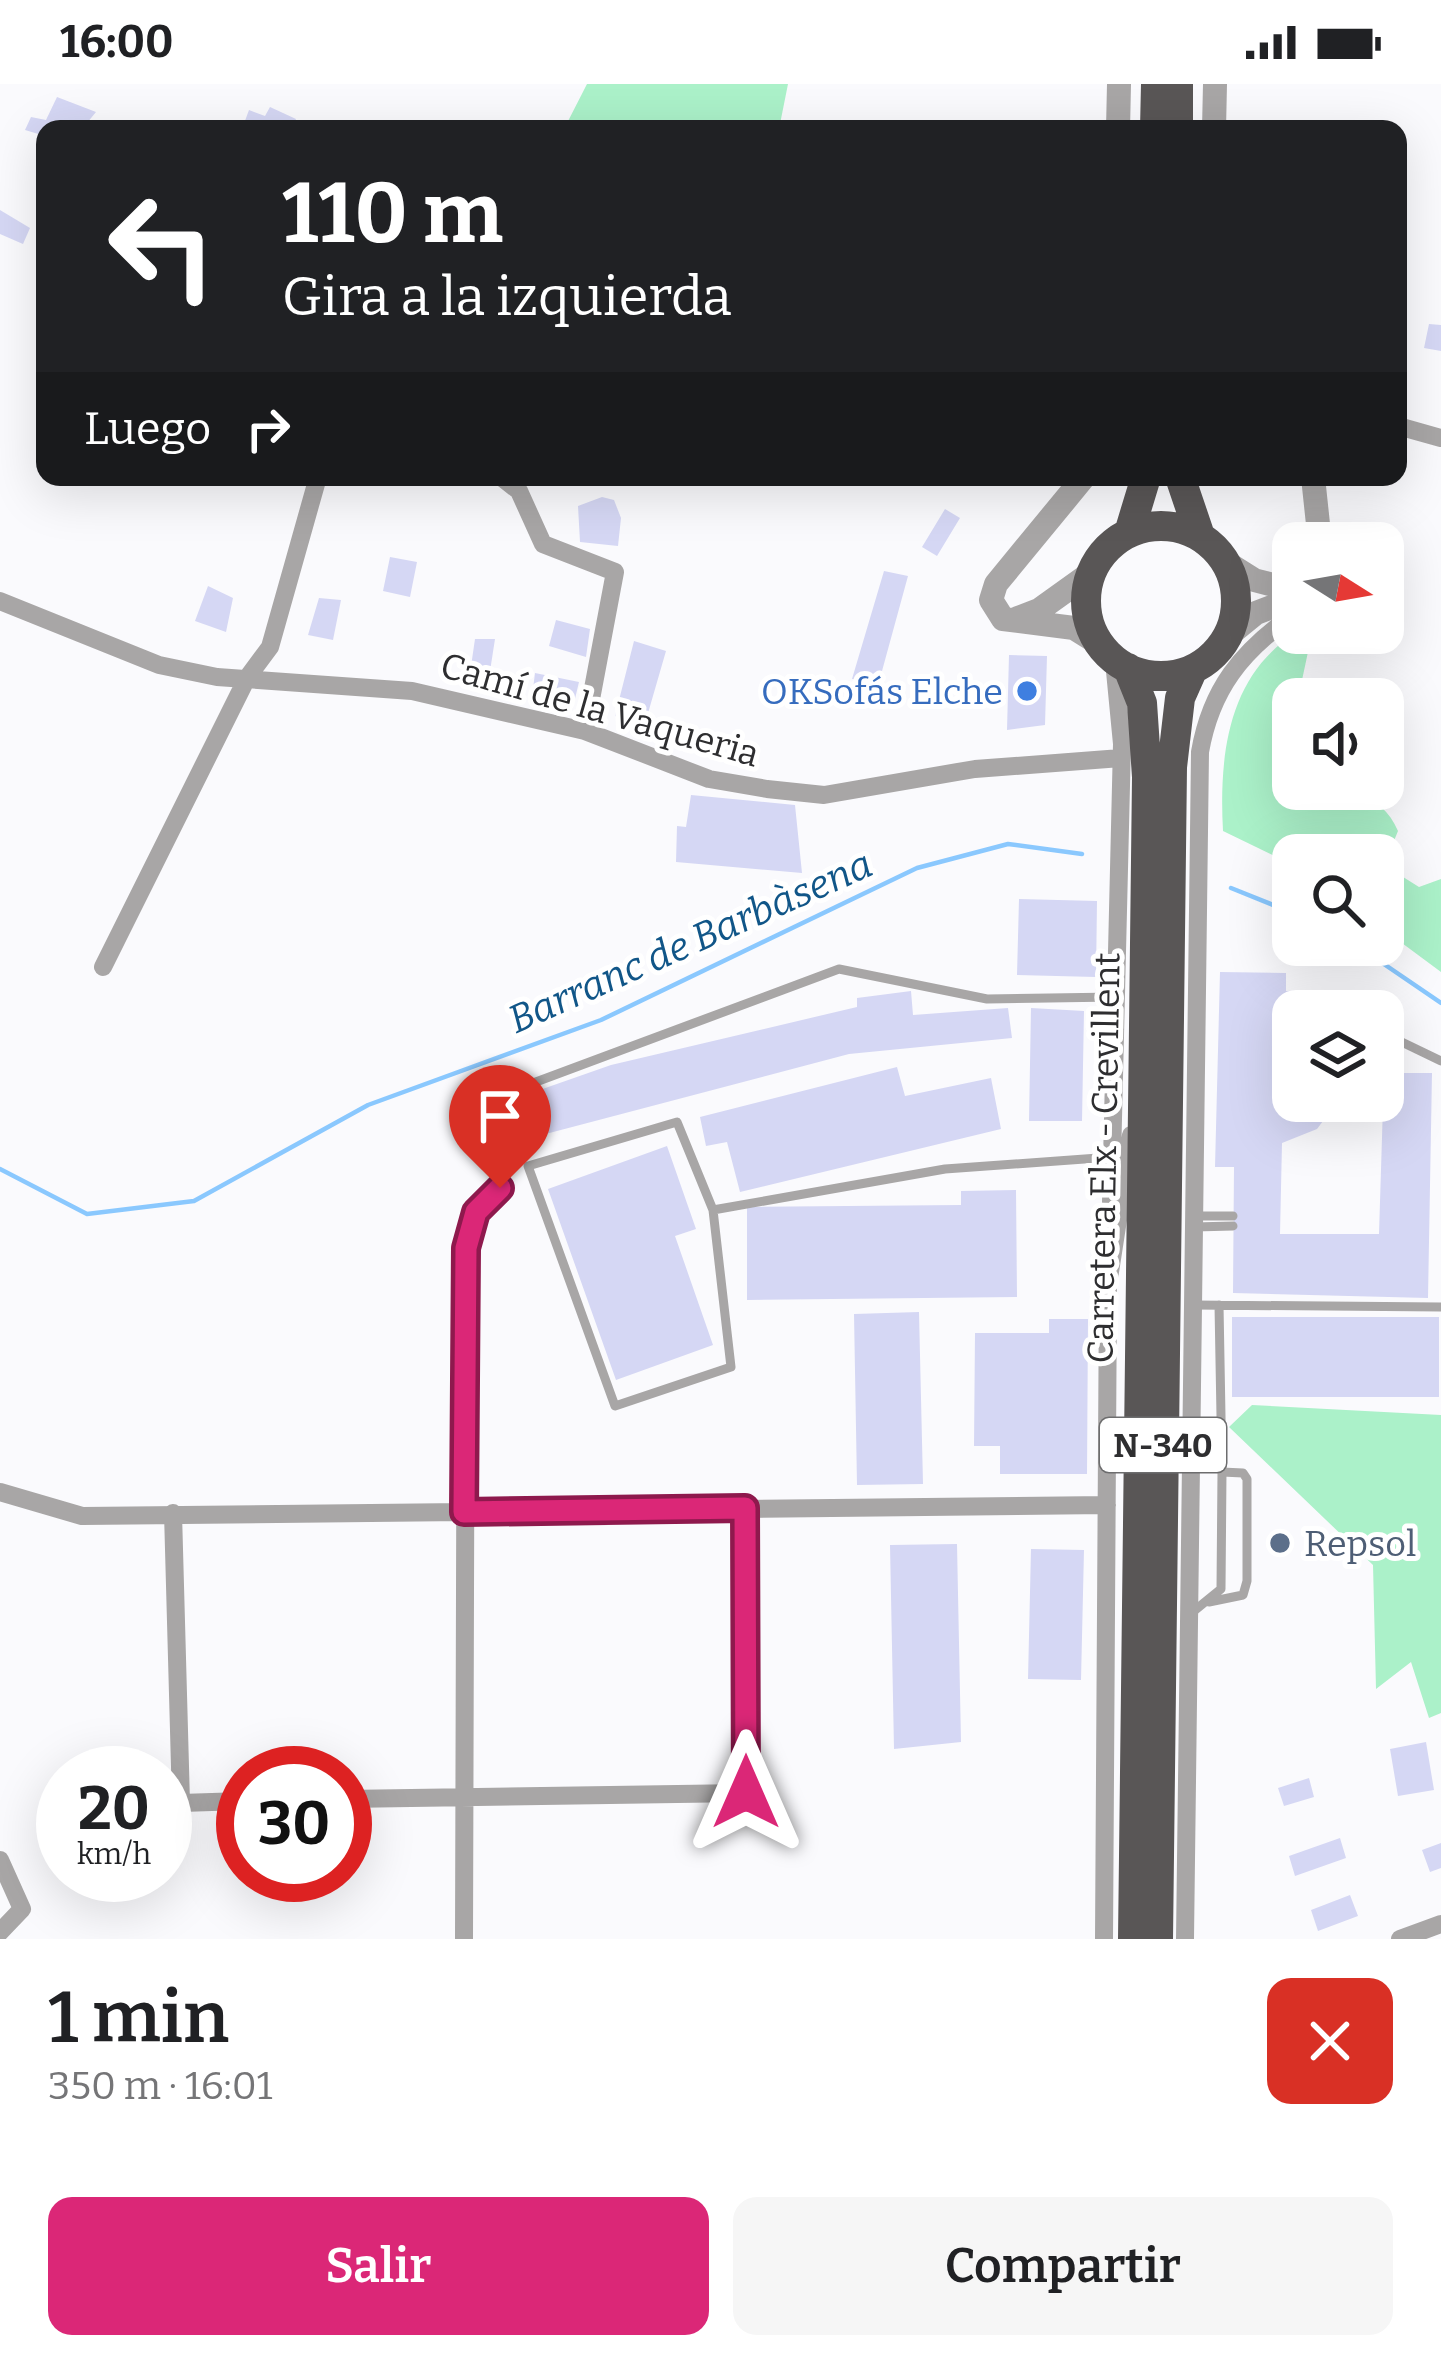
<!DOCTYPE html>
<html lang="es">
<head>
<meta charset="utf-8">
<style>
	body { margin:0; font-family:Bitter,serif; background:#f6f6f6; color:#202124; height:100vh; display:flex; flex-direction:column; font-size:45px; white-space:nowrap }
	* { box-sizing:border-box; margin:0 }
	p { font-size:39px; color:#757577 }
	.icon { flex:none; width:66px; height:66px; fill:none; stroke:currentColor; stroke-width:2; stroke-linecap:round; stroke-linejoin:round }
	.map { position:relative; height:1855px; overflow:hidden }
	.side { display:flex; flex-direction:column; background:#fff; flex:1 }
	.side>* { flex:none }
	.hud { position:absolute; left:36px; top:36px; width:1371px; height:366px; border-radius:24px; box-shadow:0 12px 48px #0002; background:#202124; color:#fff; overflow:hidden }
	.needle { width:78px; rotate:101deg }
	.controls { position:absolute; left:1272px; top:438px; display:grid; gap:24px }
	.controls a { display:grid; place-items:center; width:132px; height:132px; border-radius:24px; background:#fff; box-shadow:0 12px 48px #0002; font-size:60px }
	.speed { position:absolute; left:36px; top:1662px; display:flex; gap:24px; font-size:60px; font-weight:700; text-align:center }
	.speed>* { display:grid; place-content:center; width:156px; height:156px; border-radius:50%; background:#fff; box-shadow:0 12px 48px #0002; line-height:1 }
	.speed small { font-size:30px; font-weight:400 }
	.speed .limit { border:18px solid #d22; background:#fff; color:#111 }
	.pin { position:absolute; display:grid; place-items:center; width:102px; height:102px; color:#fff; margin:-123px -51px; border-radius:50% 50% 50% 0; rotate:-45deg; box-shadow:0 0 12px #0007 }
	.pin .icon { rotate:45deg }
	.me { position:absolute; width:132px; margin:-66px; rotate:0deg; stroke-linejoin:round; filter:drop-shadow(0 0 9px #0008) }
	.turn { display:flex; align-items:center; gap:42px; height:252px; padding:0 48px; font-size:54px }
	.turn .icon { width:156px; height:156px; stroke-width:2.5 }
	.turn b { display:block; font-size:84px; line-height:102px }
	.then { display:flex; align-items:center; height:114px; padding:0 48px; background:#0003; gap:24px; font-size:45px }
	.round { display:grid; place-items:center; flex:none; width:126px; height:126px; border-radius:24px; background:#f6f6f6 }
	.overview { display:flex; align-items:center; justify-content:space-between; height:204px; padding:0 48px }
	h1 { font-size:72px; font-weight:600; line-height:90px }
	.button { display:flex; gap:24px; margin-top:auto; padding:24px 48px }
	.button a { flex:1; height:138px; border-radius:24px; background:#db2777; color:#fff; font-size:48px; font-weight:600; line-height:138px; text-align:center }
	.button a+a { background:#f6f6f6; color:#202124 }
	.status { display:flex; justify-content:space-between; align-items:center; height:84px; padding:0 60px; background:#fff; direction:ltr }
	.status svg { height:33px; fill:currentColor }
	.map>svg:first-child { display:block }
</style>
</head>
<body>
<div class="status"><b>16:00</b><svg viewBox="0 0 49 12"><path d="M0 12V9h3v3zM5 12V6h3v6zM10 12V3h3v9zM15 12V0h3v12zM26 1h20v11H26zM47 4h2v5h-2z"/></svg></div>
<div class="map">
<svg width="1441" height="1855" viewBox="0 0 1441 1855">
	<rect width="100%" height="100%" fill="#fafafd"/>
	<!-- green -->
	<path fill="#abf1c9" d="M587,0H788L779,45H564Z
		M1296,549H1312L1298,615H1293L1288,664L1293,668V705C1335,705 1379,702 1398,747L1384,781L1419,803L1441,795V888L1383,845V771H1293V781L1223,747C1219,674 1227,591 1296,549Z
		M1252,1321L1441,1331V1629L1429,1634L1411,1578L1376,1605L1373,1481L1229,1343Z"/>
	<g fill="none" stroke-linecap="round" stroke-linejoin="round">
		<!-- stream -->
		<path stroke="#8ac8fe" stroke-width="4.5" d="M1231,804L1293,829
			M1356,861L1441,919
			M0,1085L87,1130L194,1117L368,1021L601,936L917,784L1008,760L1082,770"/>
	</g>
	<!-- building -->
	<path fill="#d5d7f4" d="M57,13L96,28L82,45H45V52L25,46L31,33L46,36Z
		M270,23L296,35L292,45H242L249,26L265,32Z
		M0,126L30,144L23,160L0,150Z
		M1429,240L1441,241V267L1424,264Z
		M602,413L614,416L621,434L618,462L580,458L578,422Z
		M945,425L960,434L937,472L922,463Z
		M390,473L417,478L410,513L383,507Z
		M884,487L908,492L879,598L852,595Z
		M208,502L233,514L226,548L195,537Z
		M319,514L341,516L333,556L308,551Z
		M556,536L590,545L586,573L549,562Z
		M475,555H495L488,600L469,596Z
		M634,557L666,567L644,643L615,632Z
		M1009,571L1047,572L1045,641L1007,646Z
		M535,589L579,598L574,619L532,613Z
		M691,711L795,721L802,789L676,778L677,742L686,743Z
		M1019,815L1097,817L1096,893L1017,891Z
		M1220,888L1286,889V907L1328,906L1329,927H1293V1017H1326V1033L1317,1045L1282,1059L1280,1150H1379L1384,989H1432L1428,1214L1233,1209L1234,1083H1215Z
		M911,907L913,931L1008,924L1012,954L849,970L519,1057L514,1015L611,981L857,923V914Z
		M1031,924L1084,927L1082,1037H1029Z
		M897,983L905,1012L991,994L1001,1045L740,1108L727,1058L706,1062L700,1033Z
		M667,1062L696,1145L675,1152L713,1261L616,1296L548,1105Z
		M1016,1106L1017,1213L747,1216V1123L961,1121V1107Z
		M919,1228L923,1400L857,1401L854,1230Z
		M1232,1233H1439V1313H1232Z
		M1049,1235H1088L1087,1390H1000V1362H974L975,1249H1049Z
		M957,1460L961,1658L894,1665L890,1461Z
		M1031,1465L1084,1466L1081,1596L1028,1595Z
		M1426,1658L1434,1706L1398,1712L1390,1665Z
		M1309,1694L1314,1713L1284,1722L1278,1704Z
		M1340,1754L1346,1774L1295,1792L1289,1772Z
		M1441,1759V1784L1430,1788L1422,1766Z
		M1350,1811L1358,1832L1318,1847L1311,1826Z"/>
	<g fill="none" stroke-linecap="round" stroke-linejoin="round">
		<!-- service -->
		<path stroke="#a8a6a6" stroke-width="9" d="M1383,949L1441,977
			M493,1014L839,885L987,915L1116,913
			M713,1126L731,1283L615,1322L528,1082L677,1038L713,1126L945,1085L1112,1073
			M1194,1132H1233
			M1194,1143L1233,1142
			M1194,1221L1441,1223
			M1209,1518L1243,1511L1247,1497V1395L1243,1389L1222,1388L1219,1221
			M1189,1531L1221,1505L1222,1388L1193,1353"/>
		<!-- minor -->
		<path stroke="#a8a6a6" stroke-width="18" d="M1398,342L1441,354
			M501,393L519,407L543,460L615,488L585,647
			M0,517L159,581L217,593L412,607L585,647L709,695L767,705L824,711L975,685L1121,674
			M103,883L247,594L270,563L318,393
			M1111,1118L1122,660L1114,577
			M0,1408L82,1432L1107,1421
			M173,1429L181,1719L243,1717
			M345,1715L745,1709V1424
			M0,1776L22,1825L0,1848
			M464,1855L466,1164L476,1128L500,1104
			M1104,1855L1108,1201L1131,1051
			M1185,1855L1200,668C1211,605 1241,568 1293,531
			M1400,1855L1441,1840"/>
		<!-- tertiary -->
		<path stroke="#a8a6a6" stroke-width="24" d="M1118,45L1119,0
			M1214,45L1215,0
			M1084,393L996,500L991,516L1003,535L1074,544L1098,559
			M1313,393L1320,459
			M1227,479L1254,496L1293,506
			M1018,534L1039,526L1092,488
			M1229,551L1256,529L1293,515"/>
		<!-- trunk -->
		<path stroke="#595656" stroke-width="30" d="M1155,45L1156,0
			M1178,45V0
			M1180,393L1200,452
			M1086 517a75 75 0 1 1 150 0a75 75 0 1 1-150 0Z
			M1129,449L1146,393
			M1128,584L1142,619L1147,693L1133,1855
			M1158,1855L1172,683L1180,614L1192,587"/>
	</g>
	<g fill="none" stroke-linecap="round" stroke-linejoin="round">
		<defs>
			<path id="route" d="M500,1104L476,1128L466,1164L464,1428L745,1424L746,1708"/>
		</defs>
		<!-- route casing -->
		<use href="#route" stroke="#8e194d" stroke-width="30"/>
		<!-- route -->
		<use href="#route" stroke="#db2777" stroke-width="21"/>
	</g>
	<!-- markers -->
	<circle fill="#3f7fe0" stroke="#fff" stroke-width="4.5" cx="1027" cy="607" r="12"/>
	<circle fill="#5c6f8a" stroke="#fff" stroke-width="4.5" cx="1280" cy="1459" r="12"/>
	<g text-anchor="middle" stroke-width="10" stroke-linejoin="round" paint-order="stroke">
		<!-- shield labels -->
		<rect fill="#fff" stroke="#6d6d6e" stroke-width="3" x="1100" y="1334" width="126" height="54" rx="9"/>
		<g font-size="33" font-weight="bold" fill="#2e2e30">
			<text x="1163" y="1373">N-340</text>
		</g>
		<!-- shop labels -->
		<g font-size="36" fill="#366cbe" stroke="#fff" text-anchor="end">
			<text x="1003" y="620">OKSofás Elche</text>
		</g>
		<!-- street labels -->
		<g font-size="36" fill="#2e2e30" stroke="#fff">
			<text transform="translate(600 625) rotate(16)" y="13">Camí de la Vaqueria</text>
			<text transform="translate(1103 1074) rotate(-89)" y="13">Carretera Elx - Crevillent</text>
		</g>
		<!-- service labels -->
		<g font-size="36" fill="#4e5e75" stroke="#fff" text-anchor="start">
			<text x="1304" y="1472">Repsol</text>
		</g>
		<!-- water labels -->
		<g font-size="39" font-style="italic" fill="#115688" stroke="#fff">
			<text transform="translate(690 857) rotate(-24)" y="14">Barranc de Barbàsena</text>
		</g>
	</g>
</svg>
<div class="controls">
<a><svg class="needle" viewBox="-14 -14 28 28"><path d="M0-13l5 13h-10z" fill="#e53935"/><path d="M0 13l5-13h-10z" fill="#757577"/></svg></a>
<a><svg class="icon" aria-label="sound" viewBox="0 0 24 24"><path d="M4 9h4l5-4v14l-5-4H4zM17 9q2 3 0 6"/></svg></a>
<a><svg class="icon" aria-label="search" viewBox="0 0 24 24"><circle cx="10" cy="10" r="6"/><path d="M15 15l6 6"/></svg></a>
<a><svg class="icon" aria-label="layers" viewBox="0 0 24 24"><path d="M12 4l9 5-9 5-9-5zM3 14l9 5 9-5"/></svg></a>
</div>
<div class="speed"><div>20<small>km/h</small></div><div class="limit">30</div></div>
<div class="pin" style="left:500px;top:1104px;background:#d93025"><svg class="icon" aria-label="arrive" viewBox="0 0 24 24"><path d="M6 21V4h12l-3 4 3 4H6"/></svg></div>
<svg class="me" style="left:746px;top:1708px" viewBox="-20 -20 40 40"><path d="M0-17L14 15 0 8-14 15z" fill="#db2777" stroke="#fff" stroke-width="4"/></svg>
<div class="hud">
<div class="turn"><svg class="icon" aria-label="left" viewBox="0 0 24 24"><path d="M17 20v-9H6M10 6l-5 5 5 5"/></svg><div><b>110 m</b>Gira a la izquierda</div></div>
<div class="then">Luego<svg class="icon" aria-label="right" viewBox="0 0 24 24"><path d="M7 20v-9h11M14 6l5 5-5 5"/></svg></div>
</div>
</div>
<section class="side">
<div class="overview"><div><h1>1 min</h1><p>350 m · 16:01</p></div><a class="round" style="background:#d93025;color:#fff"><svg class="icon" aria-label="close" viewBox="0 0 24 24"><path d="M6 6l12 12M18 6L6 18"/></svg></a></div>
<div class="button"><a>Salir</a><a>Compartir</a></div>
</section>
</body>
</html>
